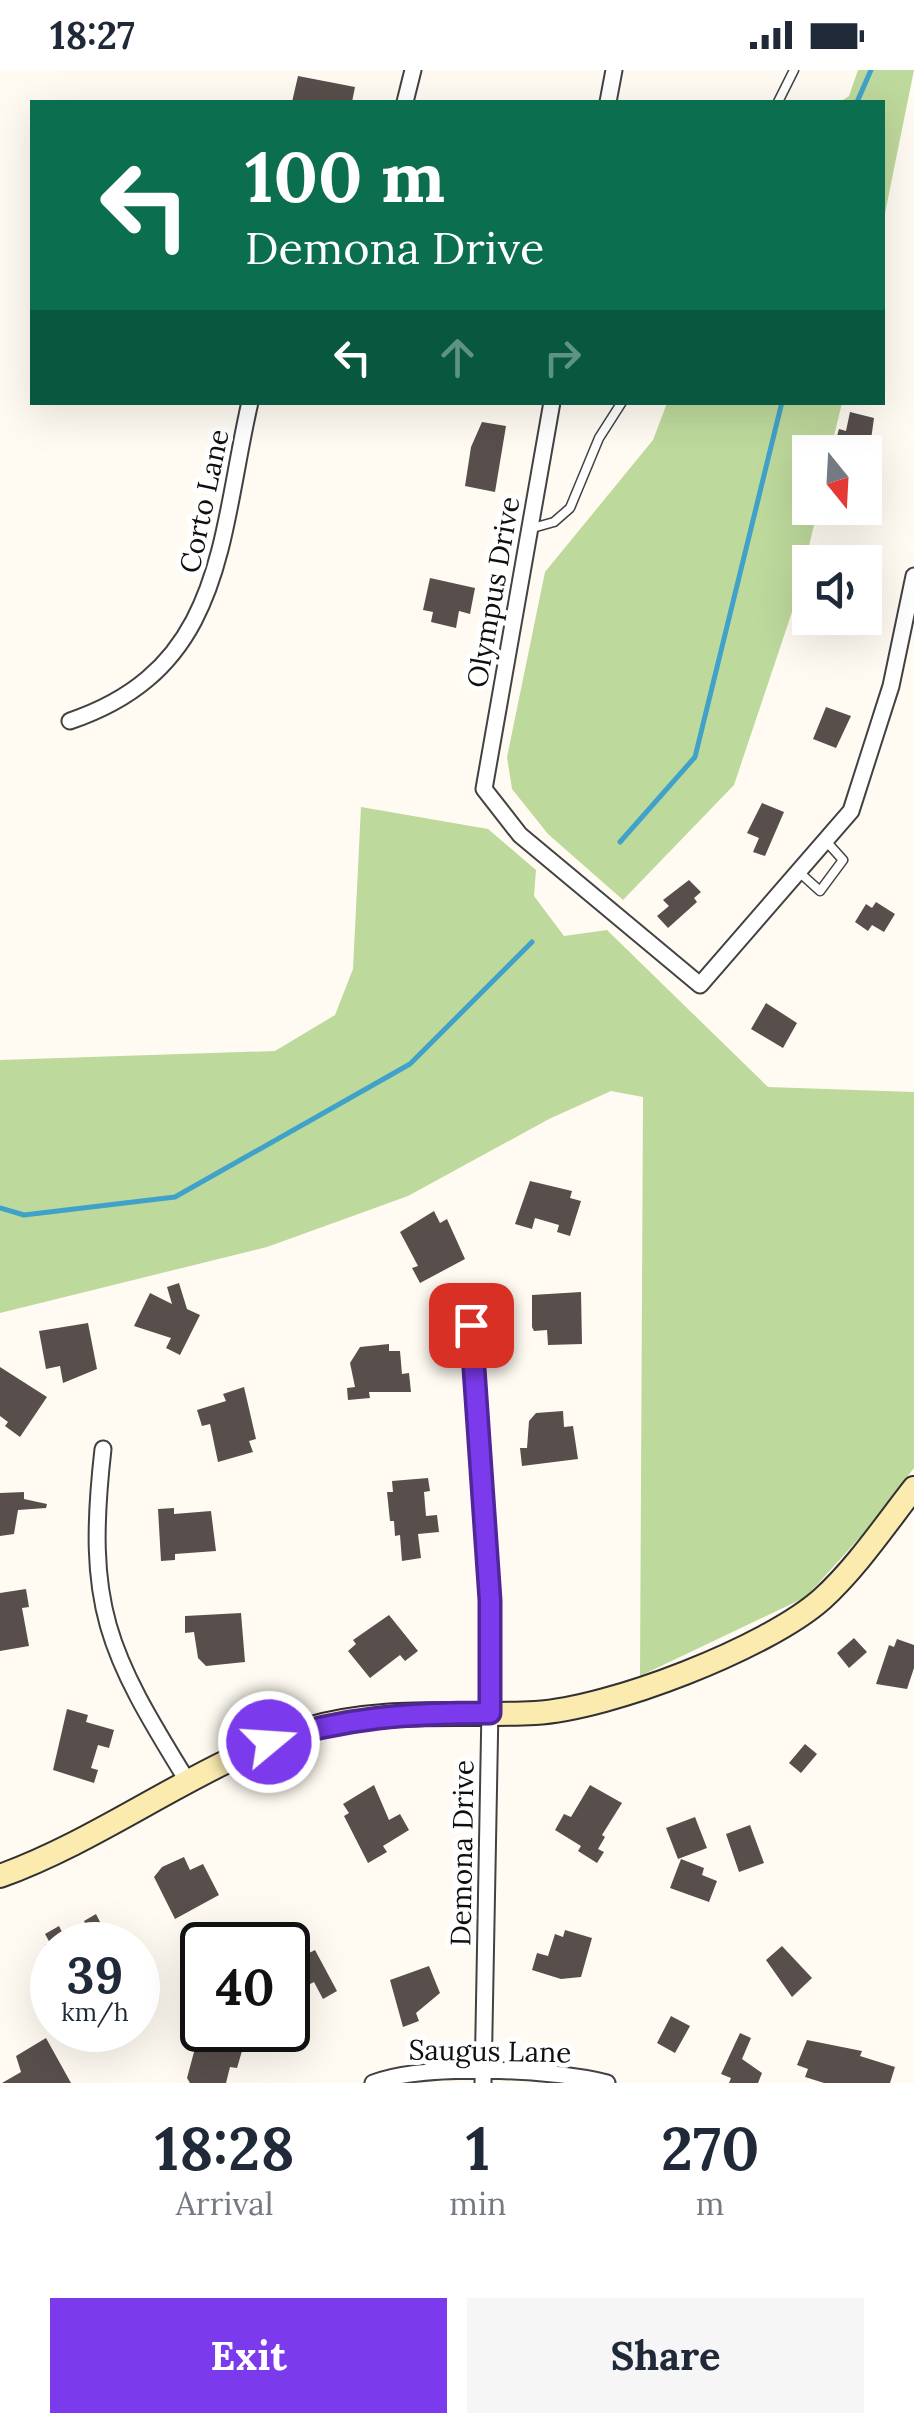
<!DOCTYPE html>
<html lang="en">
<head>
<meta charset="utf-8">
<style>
	body { margin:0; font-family:Lora,serif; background:#f6f6f7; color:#1f2937; height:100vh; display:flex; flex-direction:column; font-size:38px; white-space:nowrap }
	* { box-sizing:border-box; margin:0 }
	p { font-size:32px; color:#747a83 }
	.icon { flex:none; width:55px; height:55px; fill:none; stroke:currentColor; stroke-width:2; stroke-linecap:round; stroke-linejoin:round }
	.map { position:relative; height:2013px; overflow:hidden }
	.details { display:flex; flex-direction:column; background:#fff; flex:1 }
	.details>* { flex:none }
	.guide { position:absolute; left:30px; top:30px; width:855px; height:305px; border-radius:0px; box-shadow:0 10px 40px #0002; background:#0b6e4f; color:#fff; overflow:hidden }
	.needle { width:65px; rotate:162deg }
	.fabs { position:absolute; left:792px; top:365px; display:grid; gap:20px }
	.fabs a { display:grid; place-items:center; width:90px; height:90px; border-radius:0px; background:#fff; box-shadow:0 10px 40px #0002; font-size:50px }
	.speed { position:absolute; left:30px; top:1852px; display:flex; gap:20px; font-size:50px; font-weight:700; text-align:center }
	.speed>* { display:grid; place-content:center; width:130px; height:130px; border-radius:50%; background:#fff; box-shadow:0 10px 40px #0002; line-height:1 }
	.speed small { font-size:25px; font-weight:400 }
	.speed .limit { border:5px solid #111; border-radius:15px; background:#fff; color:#111 }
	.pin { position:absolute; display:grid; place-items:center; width:85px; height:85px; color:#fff; margin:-42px; border-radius:20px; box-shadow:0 5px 15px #0006 }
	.me { position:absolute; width:110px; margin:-55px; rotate:72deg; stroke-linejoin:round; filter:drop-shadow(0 0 8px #0008) }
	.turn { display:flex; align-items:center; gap:35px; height:210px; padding:0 50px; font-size:45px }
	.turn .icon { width:130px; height:130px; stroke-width:2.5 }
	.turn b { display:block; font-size:70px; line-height:85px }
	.lanes { display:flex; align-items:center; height:95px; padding:0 50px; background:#0003; justify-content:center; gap:50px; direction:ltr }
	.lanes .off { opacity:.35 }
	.eta { display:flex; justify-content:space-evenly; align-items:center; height:170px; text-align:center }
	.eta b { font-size:60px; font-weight:800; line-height:70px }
	.action { display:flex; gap:20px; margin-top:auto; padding:20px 50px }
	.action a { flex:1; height:115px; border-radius:0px; background:#7c3aed; color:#fff; font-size:40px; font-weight:800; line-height:115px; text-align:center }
	.action a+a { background:#f6f6f7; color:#1f2937 }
	.status { display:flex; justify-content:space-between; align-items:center; height:70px; padding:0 50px; background:#fff; direction:ltr }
	.status svg { height:28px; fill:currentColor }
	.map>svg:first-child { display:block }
</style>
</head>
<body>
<div class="status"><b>18:27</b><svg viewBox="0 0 49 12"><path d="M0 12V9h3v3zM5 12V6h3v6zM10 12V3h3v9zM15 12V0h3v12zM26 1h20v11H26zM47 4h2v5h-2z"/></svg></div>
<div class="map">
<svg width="914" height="2013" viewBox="0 0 914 2013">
	<rect width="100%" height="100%" fill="#fffbf2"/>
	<!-- forest -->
	<path fill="#bed99c" d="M858,0H914L883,153L882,32H840L849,26Z
		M667,333H842L830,382H810V438H818L797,527L734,715L623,830L548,764L512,719L507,687L545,502L653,370Z
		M361,737L488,759L536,800L534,826L564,866L607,860L768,1017L914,1022V1398L862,1465L806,1527L640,1606L643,1027L611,1021L549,1049L408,1126L267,1177L0,1243V990L275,981L335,945L353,899Z"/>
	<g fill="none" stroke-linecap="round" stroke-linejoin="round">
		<!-- stream -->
		<path stroke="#41a2c9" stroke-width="5" d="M857,32L871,0
			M620,772L695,687L782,332
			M0,1138L24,1145L175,1127L410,994L532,872"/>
	</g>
	<!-- building -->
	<path fill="#584f4c" d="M298,6L355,17L352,32H292Z
		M850,342L874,348L869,384L835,373L839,359L846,361Z
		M482,352L506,356L495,422L465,416L471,377Z
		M430,508L475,518L470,544L459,541L456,558L431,552L433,542L423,540Z
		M826,637L851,646L836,678L813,669Z
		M762,733L784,742L765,786L753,782L759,768L747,763Z
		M689,810L701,822L694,828L697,832L668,858L657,846L669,836L663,830Z
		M876,832L895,844L884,862L872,855L868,861L855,852L866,834L872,838Z
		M766,933L797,953L783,978L751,959Z
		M530,1111L572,1121L570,1128L581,1131L570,1166L557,1162L559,1155L535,1148L532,1159L515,1154Z
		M434,1141L440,1153L447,1149L465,1189L420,1213L412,1198L418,1196L400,1162Z
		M179,1213L187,1239L200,1245L180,1285L166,1278L171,1268L134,1256L150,1223L172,1234L167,1217Z
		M581,1222L582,1274L548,1275L547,1260L534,1261L532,1257V1225Z
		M88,1253L97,1299L63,1313L60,1296L46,1299L39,1261Z
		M389,1274V1281H400L402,1304L409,1303L411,1322H369L370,1328L348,1330L347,1318L355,1317L350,1293L360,1277Z
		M0,1297L47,1327L20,1367L5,1356L8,1352L0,1346Z
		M244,1317L256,1369L249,1371L253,1382L218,1392L210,1354L202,1356L197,1340L226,1331L223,1324Z
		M563,1341L564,1357L573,1356L578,1389L522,1396L520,1378H527L529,1351L536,1343Z
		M428,1408L430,1421L424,1422L426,1446L437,1445L439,1462L418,1464L421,1488L402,1491L400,1465L395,1466L394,1451H390L387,1422H393L392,1411Z
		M24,1422V1429L47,1434L46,1438L18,1440L14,1464L0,1466V1423Z
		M174,1438V1444L211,1441L216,1481L175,1484V1490L161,1491L158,1439Z
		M26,1519L29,1537L22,1538L29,1576L0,1581V1523Z
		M241,1543L245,1592L206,1596L198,1588L194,1562L185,1563V1546Z
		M389,1545L418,1581L405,1591L400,1585L370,1608L348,1581L356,1574L353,1570Z
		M854,1568L867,1582L849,1598L837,1583Z
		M897,1569L914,1575V1598L907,1619L876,1614L889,1575L894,1577Z
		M67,1639L88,1645L86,1652L114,1660L109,1678L98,1675L91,1698L98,1700L94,1713L53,1700Z
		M805,1674L817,1684L801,1703L789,1693Z
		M374,1715L389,1750L400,1744L409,1760L383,1776L387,1782L368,1793L344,1746L349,1743L343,1734Z
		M590,1715L622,1733L602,1765L605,1767L598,1779L604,1782L597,1793L578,1781L581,1776L555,1760L564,1744L571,1747Z
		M695,1747L707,1778L678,1789L666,1758Z
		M750,1755L764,1793L739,1802L726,1764Z
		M184,1787L190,1800L203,1794L219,1825L175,1849L154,1807L162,1797Z
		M681,1789L704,1798L702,1805L717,1811L709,1832L670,1818Z
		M96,1844L107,1866L96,1871L98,1875H45L50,1873L45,1864L59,1856L64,1866L86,1855L84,1851Z
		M565,1860L592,1868L581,1907L561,1909L532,1900L537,1883L548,1886L555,1864L563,1867Z
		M782,1876L812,1908L792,1927L766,1890Z
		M304,1878L307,1884L315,1880L337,1921L323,1929L314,1912L288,1925V1886Z
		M429,1896L440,1923L416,1943L419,1951L403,1957L390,1910Z
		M671,1946L690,1956L675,1983L657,1973Z
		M740,1963L751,1968L742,1989L762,2003L758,2013H729L731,2008L721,2004Z
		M46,1968L71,2013H2L21,2002L16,1986Z
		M807,1970L862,1981L860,1986L895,1997L890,2013H824L805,2007L808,1999L797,1995Z
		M215,1974L242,1981L237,1998L230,1997L226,2013H190L187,2008L194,1982L213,1981Z"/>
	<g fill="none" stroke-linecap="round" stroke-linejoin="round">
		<defs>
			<path id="lane" d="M778,32L794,0
				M529,459L554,452L570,438L599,368L622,332
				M799,802L820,821L843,790L825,770"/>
			<path id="street" d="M405,32L413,0
				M608,32L614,0
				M552,332L484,719L520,765L700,915L851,741L891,616L914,506
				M70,651C225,599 219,467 250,332
				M471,1255L491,1585L483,2013
				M103,1379C85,1537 107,1581 188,1712
				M373,2013C424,1993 554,1999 607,2013"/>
			<path id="secondary" d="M0,1806C108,1767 199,1692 308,1659C383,1637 458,1647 535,1643C609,1639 767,1578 822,1529C857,1497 885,1455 914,1418"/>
		</defs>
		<!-- lane casing -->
		<use href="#lane" stroke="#424242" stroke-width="11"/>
		<!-- street casing -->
		<use href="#street" stroke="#424242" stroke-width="19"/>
		<!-- secondary casing -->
		<use href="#secondary" stroke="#313131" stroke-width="26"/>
		<!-- lane -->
		<use href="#lane" stroke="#fff" stroke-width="8"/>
		<!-- street -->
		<use href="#street" stroke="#fff" stroke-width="15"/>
		<!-- secondary -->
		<use href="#secondary" stroke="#fcebaf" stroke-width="22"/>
	</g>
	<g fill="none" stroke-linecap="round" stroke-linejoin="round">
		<defs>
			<path id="route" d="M269,1672C344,1647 412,1643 490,1643V1530L471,1255"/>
		</defs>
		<!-- route casing -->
		<use href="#route" stroke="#51269a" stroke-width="25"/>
		<!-- route -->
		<use href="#route" stroke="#7c3aed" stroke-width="18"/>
	</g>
	<g text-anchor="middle" stroke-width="10" stroke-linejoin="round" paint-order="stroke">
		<!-- street labels -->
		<g font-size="28" fill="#0f0f0f" stroke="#fff">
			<text transform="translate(204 431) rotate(-78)" y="10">Corto Lane</text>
			<text transform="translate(493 522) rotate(-80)" y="10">Olympus Drive</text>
			<text transform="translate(462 1783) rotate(-89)" y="10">Demona Drive</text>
			<text transform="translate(490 1981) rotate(1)" y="10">Saugus Lane</text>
		</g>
	</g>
</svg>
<div class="fabs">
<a><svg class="needle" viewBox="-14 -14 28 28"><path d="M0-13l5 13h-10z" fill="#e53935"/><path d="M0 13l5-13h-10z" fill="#747a83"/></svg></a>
<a><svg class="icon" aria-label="sound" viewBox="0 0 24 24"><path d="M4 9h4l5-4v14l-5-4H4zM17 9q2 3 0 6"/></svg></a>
</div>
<div class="speed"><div>39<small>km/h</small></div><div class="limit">40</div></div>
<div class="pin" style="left:471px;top:1255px;background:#d93025"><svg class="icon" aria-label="arrive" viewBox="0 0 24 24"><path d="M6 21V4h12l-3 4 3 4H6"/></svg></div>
<svg class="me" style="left:269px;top:1672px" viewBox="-20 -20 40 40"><circle r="17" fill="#7c3aed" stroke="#fff" stroke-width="3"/><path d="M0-11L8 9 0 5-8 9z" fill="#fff"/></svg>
<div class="guide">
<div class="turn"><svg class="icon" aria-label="left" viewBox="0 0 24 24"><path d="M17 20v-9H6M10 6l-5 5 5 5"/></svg><div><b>100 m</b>Demona Drive</div></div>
<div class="lanes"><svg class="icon" aria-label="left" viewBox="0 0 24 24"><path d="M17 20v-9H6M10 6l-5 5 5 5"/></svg><svg class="icon off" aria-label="ahead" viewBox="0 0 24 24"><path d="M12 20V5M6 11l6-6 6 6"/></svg><svg class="icon off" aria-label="right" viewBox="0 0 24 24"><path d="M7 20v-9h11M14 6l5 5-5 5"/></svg></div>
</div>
</div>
<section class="details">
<div class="eta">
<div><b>18:28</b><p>Arrival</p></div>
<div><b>1</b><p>min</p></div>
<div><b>270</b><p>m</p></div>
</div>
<div class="action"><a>Exit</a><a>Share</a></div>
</section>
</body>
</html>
